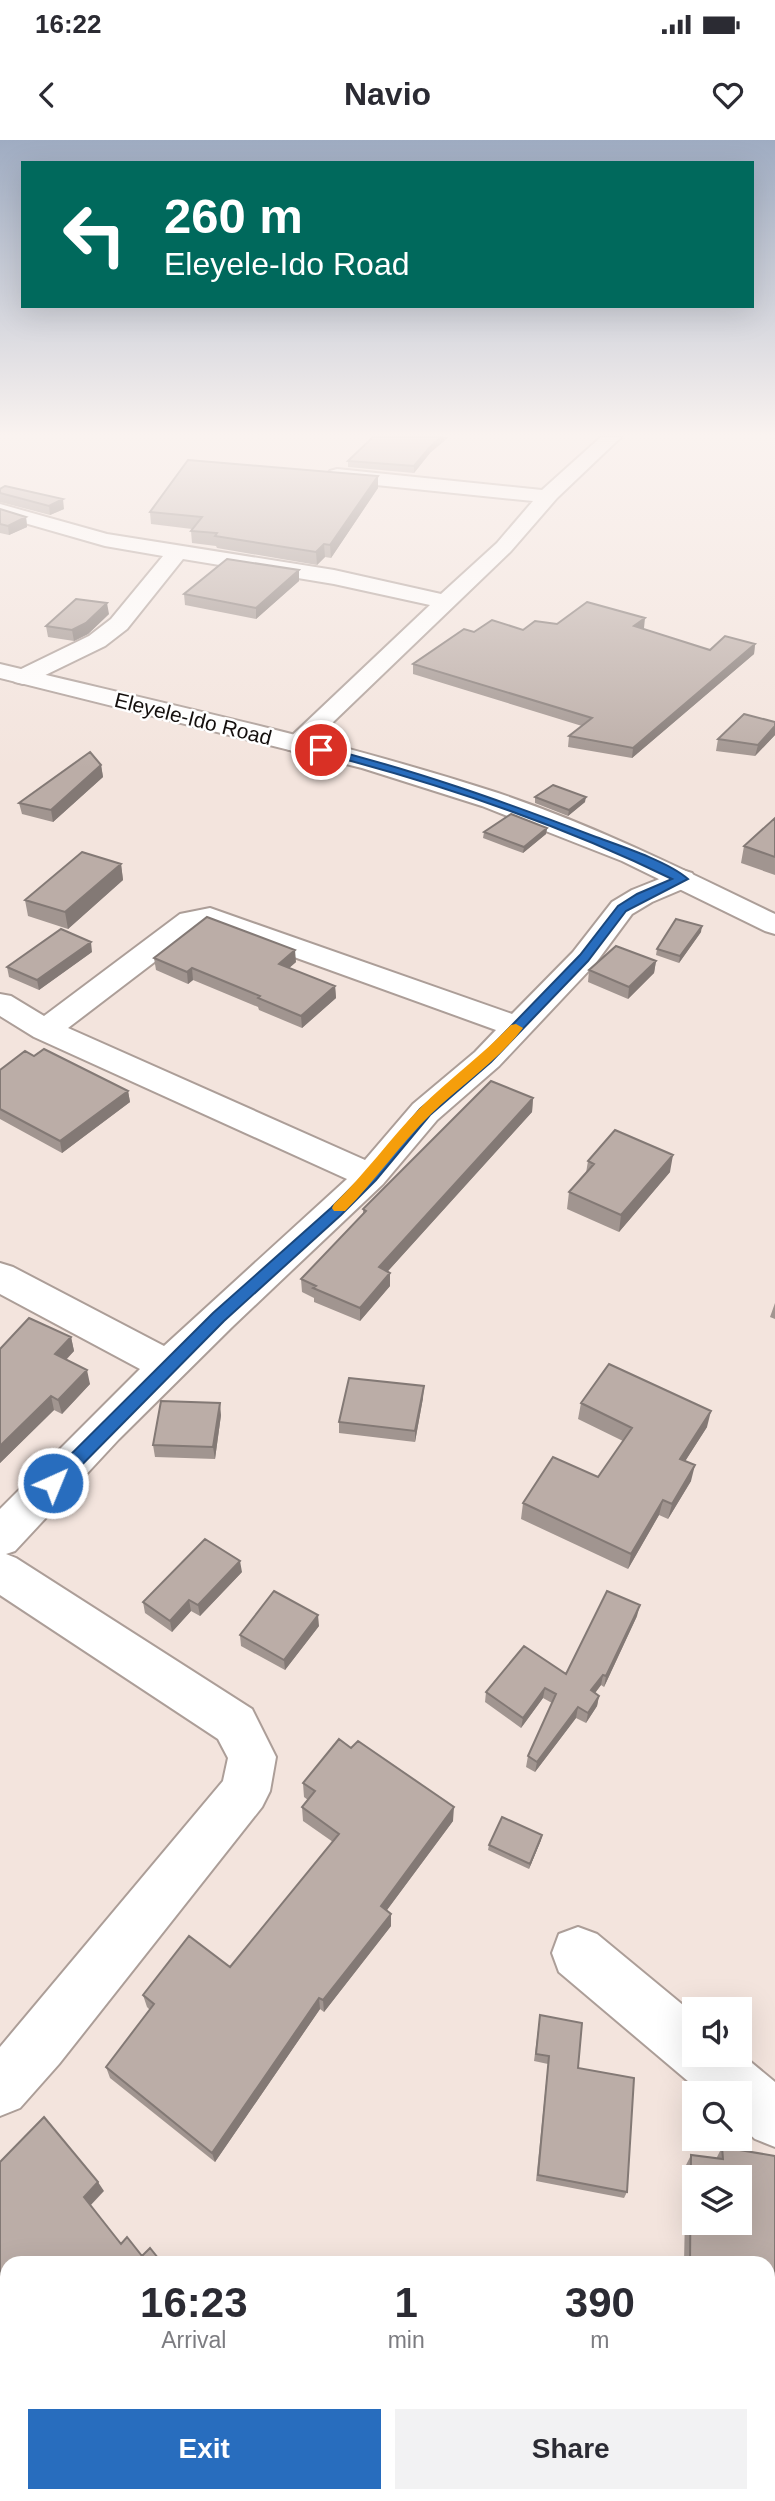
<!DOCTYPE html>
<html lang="en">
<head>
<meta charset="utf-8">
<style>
	body { margin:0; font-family:Helvetica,sans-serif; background:#f2f2f3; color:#2b2b33; height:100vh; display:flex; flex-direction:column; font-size:26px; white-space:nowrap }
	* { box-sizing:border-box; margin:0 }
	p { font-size:23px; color:#7c7c81 }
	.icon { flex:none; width:38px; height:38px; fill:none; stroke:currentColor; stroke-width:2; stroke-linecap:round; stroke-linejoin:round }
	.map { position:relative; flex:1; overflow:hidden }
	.panel { position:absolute; left:0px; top:2116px; width:775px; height:247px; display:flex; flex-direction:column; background:#fff; border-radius:21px 21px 0 0; box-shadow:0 7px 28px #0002 }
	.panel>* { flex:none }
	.top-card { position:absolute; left:21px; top:21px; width:733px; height:147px; border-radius:0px; box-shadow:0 7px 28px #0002; background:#00695c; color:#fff; overflow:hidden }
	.buttons { position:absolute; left:682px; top:1857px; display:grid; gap:14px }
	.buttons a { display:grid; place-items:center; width:70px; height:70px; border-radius:0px; background:#fff; box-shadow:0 7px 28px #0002; font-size:35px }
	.pin { position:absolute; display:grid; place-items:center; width:60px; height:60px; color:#fff; margin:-30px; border:4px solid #fff; border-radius:50%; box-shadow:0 2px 7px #0007 }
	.me { position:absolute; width:77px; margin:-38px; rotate:44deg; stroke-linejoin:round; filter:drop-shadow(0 0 5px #0008) }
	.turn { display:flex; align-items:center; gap:24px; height:147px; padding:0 28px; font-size:32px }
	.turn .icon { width:91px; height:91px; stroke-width:2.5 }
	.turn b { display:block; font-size:49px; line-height:60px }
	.eta { display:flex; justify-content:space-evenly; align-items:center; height:119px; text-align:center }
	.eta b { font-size:42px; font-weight:700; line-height:49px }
	.button { display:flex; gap:14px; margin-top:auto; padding:14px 28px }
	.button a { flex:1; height:80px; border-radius:0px; background:#286dbe; color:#fff; font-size:28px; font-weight:700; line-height:80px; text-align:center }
	.button a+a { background:#f2f2f3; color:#2b2b33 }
	.status { display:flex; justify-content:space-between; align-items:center; height:49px; padding:0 35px; background:#fff; direction:ltr }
	.status svg { height:19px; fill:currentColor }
	header { display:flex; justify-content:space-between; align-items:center; height:91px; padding:0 28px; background:#fff; font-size:32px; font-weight:700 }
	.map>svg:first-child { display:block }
</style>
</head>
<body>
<div class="status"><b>16:22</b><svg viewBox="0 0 49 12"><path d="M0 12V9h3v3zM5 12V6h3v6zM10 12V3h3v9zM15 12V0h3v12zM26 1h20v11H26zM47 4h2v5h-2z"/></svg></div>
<header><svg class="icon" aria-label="back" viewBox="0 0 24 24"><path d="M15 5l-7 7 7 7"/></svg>Navio<svg class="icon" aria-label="heart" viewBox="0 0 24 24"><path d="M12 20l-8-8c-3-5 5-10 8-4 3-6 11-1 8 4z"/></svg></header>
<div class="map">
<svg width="775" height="2361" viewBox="0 0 775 2361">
	<rect width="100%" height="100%" fill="#f3e4dd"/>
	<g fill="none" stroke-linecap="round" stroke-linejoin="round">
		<defs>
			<path id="minor" d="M601,297H621L557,358L511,411L305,609L296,612L287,609L283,604L430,465L334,444L183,419L127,489L105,506L31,542L23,544L15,542L11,537L15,532L89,496L111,479L163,416L105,406L0,376V364L107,394L334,430L441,454L497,403L533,361L337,341L330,339L327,335L330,331L337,329L542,350Z
				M682,730L692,733L696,739L692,745L652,762L632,774L595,824L499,926L437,980L383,1044L232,1187L119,1299L15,1411L6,1414L16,1418L252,1569L276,1617L270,1651L262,1667L59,1924L20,1968L0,1976V1907L223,1641L228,1618L218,1599L0,1455V1369L140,1229L0,1154V1123L13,1127L164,1206L347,1039L34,897L0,876V854L11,856L44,876L180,774L210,768L512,874L573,812L612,762L632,750ZM208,786L496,890L475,912L413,964L365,1020L68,888L199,788Z
				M578,1787L597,1794L695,1875V1914L740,1913L775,1942V2007L755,1999L740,1986V1953H702L559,1832L552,1813L559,1794Z"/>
			<path id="major" d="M0,524C166,564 335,600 498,653C594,685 684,730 775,774V794L765,791L622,721L482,666L362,628L0,538Z"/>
		</defs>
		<!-- minor casing -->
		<use href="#minor" stroke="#ac9e98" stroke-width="4"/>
		<!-- major casing -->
		<use href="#major" stroke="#ac9e98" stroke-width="4"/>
		<!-- minor -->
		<use href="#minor" fill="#fff" fill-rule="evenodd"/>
		<!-- major -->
		<use href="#major" fill="#fff" fill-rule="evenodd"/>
	</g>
	<!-- wall -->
	<path fill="#a19590" d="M430,313L414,333L348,327V321Z
		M378,336V348L331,418L325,417L317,425L217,408L216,406L192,403L191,391L192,389L151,384L150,372Z
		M0,349L64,369L50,375L0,362Z
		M0,369L26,377L27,387L9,395L0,393Z
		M299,441L256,479L185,465L184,454Z
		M109,474L88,494L74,501L48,497L46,486Z
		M557,484L644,488L643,489L710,510L755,504L754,514L632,618L568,607L569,596L582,586L413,534V524L474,492L523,490Z
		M775,582V595L755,616L716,611L718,599Z
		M101,625L103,637L53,682L22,674L19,663Z
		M535,657L585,662L568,676L535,663Z
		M775,678V735L741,723L744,706Z
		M547,688L546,694L523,713L483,698L484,692Z
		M121,724L123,740L68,789L28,776L25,760Z
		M701,792L679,823L656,815L657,809Z
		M92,812L39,850L9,837L7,827Z
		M154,818L296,822L289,828L335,846L336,858L302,888L259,870L258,867L193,840L188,844L156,830Z
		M656,821L654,833L628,859L588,842L589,830Z
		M34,916L128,951L130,962L62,1013L0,979V930Z
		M533,958L532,972L388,1131L390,1133V1146L360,1181L314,1162V1158L302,1152L301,1139L363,1074V1069Z
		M588,1021L670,1032L619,1092L567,1069L569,1052L586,1033Z
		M775,1163V1179L770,1177Z
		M71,1197L74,1211L66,1220L90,1244L62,1274L54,1270L0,1323V1209Z
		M423,1258L415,1302L339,1293V1282Z
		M581,1263L707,1287L685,1321L691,1341L668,1379L659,1375L628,1429L521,1379L523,1363L598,1337L623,1301L578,1279Z
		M221,1275L215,1319L155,1317L153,1305Z
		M242,1432L200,1476L191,1471L172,1492L145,1473L143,1462Z
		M637,1476L604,1547L601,1545L595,1553L599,1556L597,1566L586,1583L576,1578L535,1632L526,1627L528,1616L552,1563L543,1558L521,1588L485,1562L486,1552L566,1534Z
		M319,1486L285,1530L241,1506L240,1495Z
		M303,1643L453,1681L387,1770L391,1786L324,1872L320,1869L215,2022L110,1938L106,1927L150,1870L147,1867L143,1855L230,1827L333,1702L303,1681L302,1667L308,1660L304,1657Z
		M541,1700L529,1729L488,1710L489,1705Z
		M540,1875L578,1928L627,2052L624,2058L536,2041L548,1924L534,1921Z
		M722,2007L775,2016V2158L768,2157V2123H684L686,2025L691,2015L716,2019Z"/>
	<!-- shaded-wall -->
	<path fill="#837975" d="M441,297H449L430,313L414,333V326L430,307Z
		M378,336V348L331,418L330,405Z
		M63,359L64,369L50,375L49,366Z
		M26,377L27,387L9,395L8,386Z
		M324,404L325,417L317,425L316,412Z
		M299,430V441L256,479V468Z
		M107,463L109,474L88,494L74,501L72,490Z
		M645,478L644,488L632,497L634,486Z
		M755,504L754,514L632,618L633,608Z
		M775,586V595L755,616L758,605Z
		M101,625L103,637L53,682L51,670Z
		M586,657L585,662L568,676L569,670Z
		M547,688L546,694L523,713L524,707Z
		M121,724L123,740L68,789L65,772Z
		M702,786L701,792L679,823L680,816Z
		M91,802L92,812L39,850L37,840Z
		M295,810L296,822L280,836L279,824Z
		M656,821L654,833L628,859L629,847Z
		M192,828L193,840L188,844L187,832Z
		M335,846L336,858L302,888L301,876Z
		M128,951L130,962L62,1013L60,1001Z
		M533,958L532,972L379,1141V1127Z
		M673,1015L670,1032L619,1092L621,1075Z
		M390,1133V1146L360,1181V1168Z
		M71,1197L74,1211L58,1228L55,1214Z
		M87,1230L90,1244L62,1274L58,1260Z
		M424,1246L423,1258L415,1302V1291Z
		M51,1256L54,1270L0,1323V1306Z
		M220,1263L221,1275L215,1319L213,1307Z
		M711,1271L707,1287L677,1334L680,1319Z
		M695,1325L691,1341L668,1379L672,1364Z
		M663,1360L659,1375L628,1429L631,1414Z
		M240,1421L242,1432L200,1476L198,1465Z
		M189,1460L191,1471L172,1492L170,1481Z
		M640,1465L637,1476L604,1547L606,1536Z
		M318,1475L319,1486L285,1530L284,1520Z
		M603,1535L601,1545L589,1561L591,1550Z
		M545,1548L543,1558L521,1588L523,1578Z
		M599,1556L597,1566L586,1583L588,1573Z
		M578,1567L576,1578L535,1632L537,1622Z
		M454,1667L453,1681L381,1778V1766Z
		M542,1695L541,1700L529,1729L530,1724Z
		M391,1774V1786L324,1872L323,1860Z
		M319,1858L320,1869L215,2022L212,2013Z
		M98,2042L104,2051L89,2067L84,2057Z"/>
	<!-- building -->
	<path fill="#bbada7" stroke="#837975" stroke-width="2" fill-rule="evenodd" d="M373,297H441L430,307L414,326L348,321Z
		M188,320L378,336L330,405L324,404L316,412L215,396L217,393L191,391L202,377L150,372Z
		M5,346L63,359L49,366L0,353V349Z
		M0,369L26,377L8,386L0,384Z
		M227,419L299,430L256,468L184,454Z
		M76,459L107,463L86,483L72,490L46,486Z
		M587,462L645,478L634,486L710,510L725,496L755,504L633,608L569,596L592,578L413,524L464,489L474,492L492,480L523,490L535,481L557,484Z
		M744,574L775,582V586L758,605L718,599Z
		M90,612L101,625L51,670L19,663Z
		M553,645L586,657L569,670L535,657Z
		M511,674L547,688L524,707L484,692Z
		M775,678V717L744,706Z
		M82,712L121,724L65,772L25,760Z
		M207,777L295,810L279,824L335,846L301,876L258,858L260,856L192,828L187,832L154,818Z
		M676,779L702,786L680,816L657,809Z
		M61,789L91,802L37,840L7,827Z
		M616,806L656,821L629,847L589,830Z
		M44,909L128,951L60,1001L0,969V930L25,911L34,916Z
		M491,941L533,958L379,1127L390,1133L360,1168L313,1148L316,1146L301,1139L366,1071L363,1069Z
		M615,990L673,1015L621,1075L569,1052L594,1024L588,1021Z
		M29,1178L71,1197L55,1214L87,1230L58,1260L51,1256L0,1306V1209Z
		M609,1224L711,1271L680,1319L695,1325L672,1364L663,1360L631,1414L523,1363L553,1317L598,1337L632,1288L581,1263Z
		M349,1238L424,1246L415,1291L339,1282Z
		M161,1261L220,1263L213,1307L153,1305Z
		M205,1399L240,1421L198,1465L189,1460L170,1481L143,1462Z
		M274,1451L318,1475L284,1520L240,1495Z
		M607,1451L640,1465L606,1536L603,1535L591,1550L599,1556L588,1573L578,1567L537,1622L528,1616L556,1554L545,1548L523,1578L486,1552L524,1506L566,1534Z
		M339,1599L351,1608L358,1601L454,1667L381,1766L391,1774L323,1860L319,1858L212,2013L106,1927L154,1864L143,1855L189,1796L230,1827L339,1694L302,1667L315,1651L303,1643Z
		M502,1677L542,1695L530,1724L489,1705Z
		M540,1875L582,1883L578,1928L634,1938L627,2052L538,2035L549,1916L536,1914Z
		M44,1977L98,2042L84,2057L121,2104L127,2097L142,2116L150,2108L162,2123H7V2293L0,2283V2022Z
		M722,2007L775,2016V2149L768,2148V2123H690L691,2015L723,2019ZM695,2037H740V2082H695Z"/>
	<!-- sky -->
	<linearGradient id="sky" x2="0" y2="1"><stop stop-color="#9facc2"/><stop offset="0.47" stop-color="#faf3f0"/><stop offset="1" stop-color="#faf3f0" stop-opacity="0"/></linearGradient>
	<rect width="775" height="628" fill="url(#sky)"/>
	<!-- route -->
	<path fill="#286dbe" stroke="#1a477c" stroke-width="2" d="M321,607C415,630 505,662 596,697C621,706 669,722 688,739L626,771L588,821L491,922L430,975L376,1040L341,1075L224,1181L59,1348H47L44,1343L47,1338L213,1173L331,1068L366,1033L420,969L482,916L580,815L618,766L637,754L672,739C560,684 438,643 317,612V608Z"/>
	<!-- slow -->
	<path fill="#f59e0b" d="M516,884L523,888C497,922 461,945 431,974C401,1003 375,1041 345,1071H334L332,1068L334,1064C365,1034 390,999 420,968C449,939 483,915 511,885Z"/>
	<g text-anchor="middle" stroke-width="5" stroke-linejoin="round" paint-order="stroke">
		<!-- far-street labels -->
		<g font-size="21" fill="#15100e" stroke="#fff">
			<text transform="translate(193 579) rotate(14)" y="7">Eleyele-Ido Road</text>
		</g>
	</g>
</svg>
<div class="buttons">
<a><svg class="icon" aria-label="sound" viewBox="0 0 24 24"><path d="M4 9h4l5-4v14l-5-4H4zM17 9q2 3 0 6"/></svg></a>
<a><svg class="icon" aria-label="search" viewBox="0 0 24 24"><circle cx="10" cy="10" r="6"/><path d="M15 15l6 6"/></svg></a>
<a><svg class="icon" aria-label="layers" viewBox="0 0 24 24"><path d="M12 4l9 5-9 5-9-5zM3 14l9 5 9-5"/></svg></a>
</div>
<div class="pin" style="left:321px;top:610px;background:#d93025"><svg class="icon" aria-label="arrive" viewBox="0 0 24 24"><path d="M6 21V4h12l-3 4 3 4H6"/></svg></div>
<svg class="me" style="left:53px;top:1343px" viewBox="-20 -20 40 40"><circle r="17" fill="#286dbe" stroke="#fff" stroke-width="3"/><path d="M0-11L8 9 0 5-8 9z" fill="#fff"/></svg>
<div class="top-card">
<div class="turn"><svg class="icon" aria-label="left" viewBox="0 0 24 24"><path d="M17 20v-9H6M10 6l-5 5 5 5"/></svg><div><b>260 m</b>Eleyele-Ido Road</div></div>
</div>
<section class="panel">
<div class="eta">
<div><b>16:23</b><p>Arrival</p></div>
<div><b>1</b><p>min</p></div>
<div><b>390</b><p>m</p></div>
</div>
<div class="button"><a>Exit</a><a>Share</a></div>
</section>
</div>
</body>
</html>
